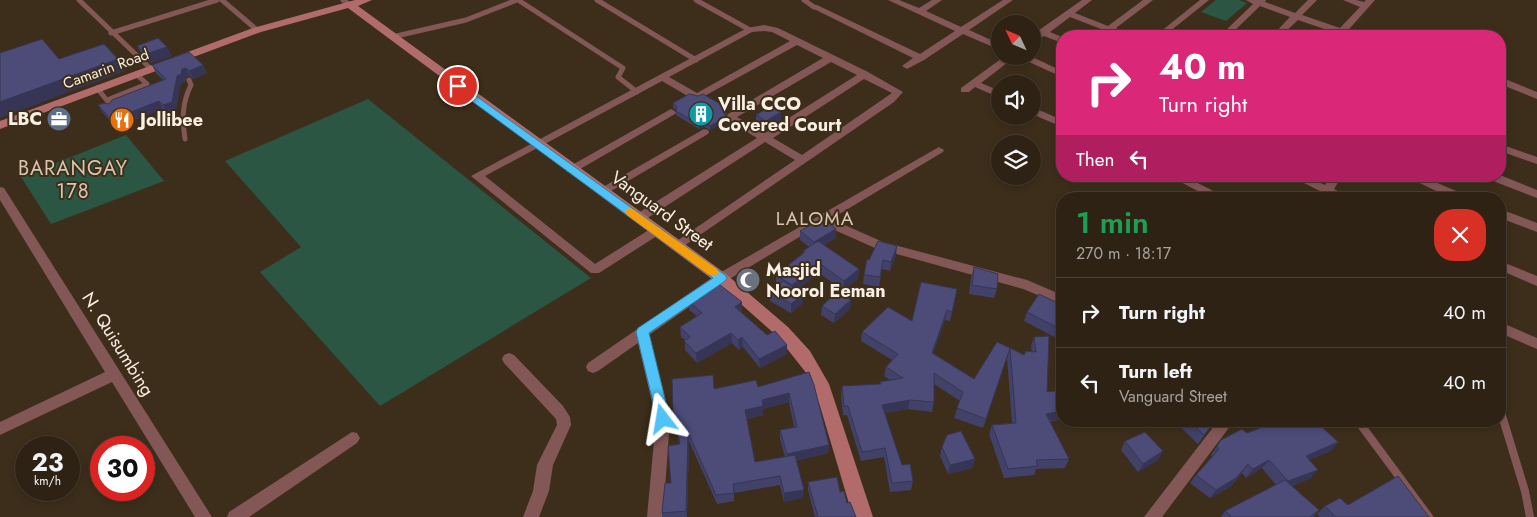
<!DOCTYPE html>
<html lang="en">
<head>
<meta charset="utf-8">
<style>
	body { margin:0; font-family:Jost,sans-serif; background:#3a2f22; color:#f1f3f6; height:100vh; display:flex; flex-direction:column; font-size:19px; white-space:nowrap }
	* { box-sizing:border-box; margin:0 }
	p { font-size:16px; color:#a7a4a0 }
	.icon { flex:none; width:28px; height:28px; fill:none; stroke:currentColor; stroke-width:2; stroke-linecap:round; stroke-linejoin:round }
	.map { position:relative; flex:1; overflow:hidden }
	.side { position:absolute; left:1056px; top:192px; width:450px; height:235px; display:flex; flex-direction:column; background:#2e2214; border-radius:20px; box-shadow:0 2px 8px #0003,0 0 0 1px #493f34 }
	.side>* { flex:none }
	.hud { position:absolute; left:1056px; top:30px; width:450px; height:152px; border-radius:20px; box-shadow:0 2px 8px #0003,0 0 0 1px #493f34; background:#db2777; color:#fff; overflow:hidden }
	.needle { width:32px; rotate:314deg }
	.buttons { position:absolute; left:991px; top:15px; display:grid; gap:10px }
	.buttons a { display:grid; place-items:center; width:50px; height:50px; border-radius:50%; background:#2e2214; box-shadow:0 2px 8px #0003,0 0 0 1px #493f34; font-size:25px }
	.speed { position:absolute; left:15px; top:436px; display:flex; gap:10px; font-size:25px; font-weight:700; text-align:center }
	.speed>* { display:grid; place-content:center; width:65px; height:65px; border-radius:50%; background:#2e2214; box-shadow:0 2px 8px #0003,0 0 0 1px #493f34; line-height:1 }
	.speed small { font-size:12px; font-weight:400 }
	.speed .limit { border:8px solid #d22; background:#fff; color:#111 }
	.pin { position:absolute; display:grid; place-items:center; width:42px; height:42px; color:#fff; margin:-21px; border:2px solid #fff; border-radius:50%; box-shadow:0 1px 5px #0007 }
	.me { position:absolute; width:55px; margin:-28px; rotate:346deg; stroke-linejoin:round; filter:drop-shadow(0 0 4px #0008) }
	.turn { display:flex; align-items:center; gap:18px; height:105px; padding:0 20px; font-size:22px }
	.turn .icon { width:65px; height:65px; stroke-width:2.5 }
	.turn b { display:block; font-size:35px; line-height:42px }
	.then { display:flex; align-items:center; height:48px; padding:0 20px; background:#0003; gap:10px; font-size:19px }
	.round { display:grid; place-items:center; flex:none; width:52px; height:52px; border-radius:20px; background:#3a2f22 }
	.overview { display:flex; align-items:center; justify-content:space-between; height:85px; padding:0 20px }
	h1 { font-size:30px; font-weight:600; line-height:38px; color:#1e9e55 }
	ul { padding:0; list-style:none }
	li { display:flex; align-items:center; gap:15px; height:70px; padding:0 20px; border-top:1px solid #493f34 }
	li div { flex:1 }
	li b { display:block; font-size:19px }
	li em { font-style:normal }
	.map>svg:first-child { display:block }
</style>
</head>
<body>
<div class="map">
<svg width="1537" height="517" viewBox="0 0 1537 517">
	<rect width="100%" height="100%" fill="#3d2e1b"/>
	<!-- green -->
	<path fill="#2b5643" d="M1216,0H1239L1247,3L1226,21L1201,12Z
		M368,99L591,278L380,406L260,272L301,247L225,161Z
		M126,135L164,181L51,224L21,177Z"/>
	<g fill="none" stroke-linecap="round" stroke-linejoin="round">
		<!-- lane-far1 -->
		<path stroke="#845757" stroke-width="5" d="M79,0L151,69
			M222,0L257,30
			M343,0L350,5
			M518,0L623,68L618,77L637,92
			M597,0L696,60
			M696,0L750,30
			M804,0L814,7
			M111,33L217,0
			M392,37L466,20L517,0
			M97,88L109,103
			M107,100L147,84L136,74
			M185,139C182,119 182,103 191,85L189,80"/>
		<!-- lane -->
		<path stroke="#845757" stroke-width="8" d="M1500,409L1525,491L1530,517
			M1358,421L1429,517"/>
		<!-- street -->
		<path fill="#845757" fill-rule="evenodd" d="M888,0H899L919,8L932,0H942L926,11L961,27L1003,0H1013L969,30L1000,44V50L963,34L924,60L907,69L902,66L913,58L810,7L811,5H817L920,54L955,31Z
			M1082,0H1092L1075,13L1108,26L1143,0H1153L1116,28L1131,36H1119L1070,17L1050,32L1062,37V43L1044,36L1032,43V35Z
			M1200,0H1209L1164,36H1155Z
			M1246,0H1266L1265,2L1295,13L1308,0H1317L1302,15L1340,28L1360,7L1343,0H1356L1364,2L1366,0H1375L1343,36H1334L1336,33L1298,20L1281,36H1272L1290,17L1260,6L1229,36H1220L1253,4Z
			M764,25L778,28L868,72L903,92L894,102L681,248H673L671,245L795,160L765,142L643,221H635L633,218L635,215L757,138L727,120L726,118L728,114L823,58L797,45L699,99L691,98L662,81L485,176L595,264L652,228H660L662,231L660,234L599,273H591L471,176L747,28ZM764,31L772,32L790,41L697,93L669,77L752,32ZM831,62L857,75L765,133L737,117ZM864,79L892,93L802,155L773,138Z
			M1005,56H1016L981,83L1000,91V98L975,87L969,92H961V88Z
			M1016,56H1030L1062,71V77Z
			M1500,77L1537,92V99L1500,84Z
			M1032,107L1062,120V127L1032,114Z
			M671,109L676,112L675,114L575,172H567L565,169Z
			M704,129L708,130L709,132L708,134L606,194L602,195L596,191Z
			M1500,144L1537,157V164L1500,151Z
			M939,147L944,150L943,152L831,219L883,242L1027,280L1062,295V305L1023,289L875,248L821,224L726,281L649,335L670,419L663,517H647L656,419L638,343L598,371L593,373L588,371L586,367L588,363L716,275Z
			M1500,175L1537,190V198L1488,179L1487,176Z
			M1169,176H1184L1229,199H1213Z
			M1290,176H1305L1325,185L1331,176H1342L1334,189L1353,199H1336L1329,195L1326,199H1314L1320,191Z
			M1405,176H1421L1468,196L1470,199H1453Z
			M0,187L4,188L212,517H195L112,382L0,435V422L105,372L0,200Z
			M1500,209L1537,223V232L1500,218Z
			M1500,261L1537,276V286L1500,270Z
			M1500,322L1537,338V349L1500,333Z
			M509,353L514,355L563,406L570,417L571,425L553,465L549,491L539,517H523L533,491L537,465L557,425L556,419L504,363L502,359L504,355Z
			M1218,421H1234L1162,517H1144Z
			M352,432L357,433L360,438L357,443L249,517H227L229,512Z"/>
		<!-- secondary -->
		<path fill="#b26b6b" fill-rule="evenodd" d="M355,0H372L358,6L726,274L788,327L810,351L829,384L873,517H853L820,406L807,374L777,336L716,282L348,8L261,32L0,129V121L253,28Z"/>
	</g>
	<!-- wall -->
	<path fill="#424168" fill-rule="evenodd" d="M137,46L172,56L151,63L142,55Z
		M152,65H203L207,73L193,79L190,76L186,77L185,82L181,83L176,109L168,113L163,109L116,127L103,113L98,105L109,104L163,80L156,73Z
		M698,96L727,113L725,116L726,121L710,130L704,127L699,129L676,115V110L673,108V103Z
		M756,115L781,121L766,130L756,124Z
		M836,229V238L824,245L859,269L858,279L843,290L819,273L797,290L803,294V303L791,313L770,301V291L778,285L776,284V275L803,253V251L809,247L800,240V231Z
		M896,256L890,271L882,269L879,287L863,284L864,275L869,260Z
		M974,267L997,289L994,298L969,294L971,277Z
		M921,282L952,312L950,321L945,320L933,353L974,379L1010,348L983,428L954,418L960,401L934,384V402L932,412L908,409L884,413L902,465L913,481L911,490L890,492L884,457L861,461L847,415H843L841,395L842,386L880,384V382L890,380L884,376L886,367L892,360L861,341L862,332L912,321Z
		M688,300L742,311L741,312L767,335L787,345V354L760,368L743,347L739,350L732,343L697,363L685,350V340L681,337L680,327L697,316L689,310Z
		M851,300L850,309L834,323L821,315L822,306Z
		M1062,305V341L1024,321L1027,312Z
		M1034,337L1047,392L1062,390V419L1050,422L1069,459L1065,468L1036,469L1034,475L1004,478L989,434L992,425L1012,423L1007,358L1010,348L1024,355L1032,352L1031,346Z
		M809,372L829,445L828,453L796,461L803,498L784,502L780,485L734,493V501L717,504L689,441L687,517H662V513L671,483L679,444L673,410L714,389L758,387ZM789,402L794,427L780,430V439L785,457L755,462L747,419L763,415V409Z
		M1140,421H1163L1146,428Z
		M1174,421H1215L1198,444Z
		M1324,425L1323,427L1331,451L1309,460L1311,478L1292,486L1319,510L1313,517H1221L1225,511L1276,485L1262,468L1246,478L1242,473L1230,487L1210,498L1190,483L1196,475L1212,457L1211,455L1221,440L1247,433Z
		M1125,441L1158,460L1138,472L1121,450Z
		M942,447L975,459L972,468L948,474L940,456Z
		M808,482L840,492L856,517H815L808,490Z
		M1348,505L1429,517H1320L1317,514L1325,506Z"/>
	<!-- shaded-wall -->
	<path fill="#363555" d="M167,47L172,56L151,63L146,54Z
		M118,59L125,71L0,118V102Z
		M203,65L207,73L193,79L189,71Z
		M186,68L190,76L186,77L185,82L181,83L176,109L168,113L163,105L177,76L182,69Z
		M159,101L163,109L116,127L111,120Z
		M781,112V121L766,130V121Z
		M726,117V121L710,130V126Z
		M704,123V127L699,129V125Z
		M836,229V238L813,251L814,242Z
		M897,246L896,256L890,271L891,262Z
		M819,263V273L792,294V285Z
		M859,269L858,279L843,290L844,281Z
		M803,294V303L791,313V304Z
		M851,300L850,309L834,323L835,314Z
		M742,302V311L736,316L735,307Z
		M947,310L945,320L930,362L932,353Z
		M731,333L732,343L697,363L696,353Z
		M742,337L743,347L739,350L738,340Z
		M787,345V354L760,368L759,359Z
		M789,393V402L763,409V415L745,419V410L762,400Z
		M910,400L908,409L880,414L882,405Z
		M1062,411V419L1042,423L1046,414Z
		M1150,421H1163L1146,428Z
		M1214,422L1208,431L1198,444L1204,435Z
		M688,432L689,441L687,517L686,511Z
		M1338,442L1331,451L1298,465L1306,456Z
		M829,445L828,453L787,463V454Z
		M1163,451L1158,460L1138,472L1143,464Z
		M975,459L972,468L948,474L950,465Z
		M1269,460L1262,468L1246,478L1253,469Z
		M1248,464L1230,487L1210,498L1216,490Z
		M1318,470L1311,478L1281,490L1288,481Z
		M804,490L803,498L784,502V493Z"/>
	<!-- building -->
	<path fill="#4d4c79" stroke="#363555" d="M158,38L167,47L146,54L137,46Z
		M42,39L59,59L104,44L118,59L0,102V53Z
		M189,52L203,65L189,71L186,68L182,69L181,74L177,76L172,102L163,105L159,101L111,120L98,105L104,103L109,104L112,100L166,79L152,65Z
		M689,94L698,96L703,94L727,108L724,113L726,117L710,126L704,123L699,125L676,111L677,107L673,103Z
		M771,106L781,112L766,121L756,115Z
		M823,218L836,229L814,242L800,231Z
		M818,241L859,269L844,281L819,263L792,285L776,275L805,252L803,251Z
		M878,241L897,246L891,262L883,260L880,277L864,275L867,259L869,260Z
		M974,267L998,274L997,289L972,285Z
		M783,281L803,294L791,304L770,291Z
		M716,282L742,302L735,307L767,335L775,331L787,345L759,359L742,337L738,340L731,333L696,353L684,341L690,337L680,327L702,313L688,300Z
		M921,282L957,289L952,312L947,310L932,353L974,379L997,342L1010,348L986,419L957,408L963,392L934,373V402L910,400L882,405L902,465L910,464L913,481L892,483L885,448L862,452L848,406H844L842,386L881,384L880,382L903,378L886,367L898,354L862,332L888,307L912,321Z
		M837,292L851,300L835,314L822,306Z
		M1039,294L1062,305V330L1027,312Z
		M1049,336L1047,392L1062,390V411L1046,414L1069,459L1036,460L1038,466L1008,469L992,425L1016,423L1010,348L1024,355L1026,351L1036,352L1034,337Z
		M809,372L814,385L829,445L787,454L780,430L797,427L789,393L762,400L763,406L745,410L755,462L795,455L804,490L784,493L780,476L733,484L734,493L716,495L688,432L686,511L662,513L665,483H671L668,446L680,444L673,410L672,379L713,375L714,389L756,380L758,387Z
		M1189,421H1213L1214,422L1204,435Z
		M1278,421H1321L1324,425L1321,426L1338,442L1306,456L1318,470L1288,481L1269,460L1253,469L1248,464L1236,478L1216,490L1196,475L1219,449L1217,446L1221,440L1242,429L1247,433Z
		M961,431L975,459L950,465L942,447L947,435Z
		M1145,432L1163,451L1143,464L1125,441Z
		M1398,476L1429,517H1336L1325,506L1340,498L1348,505Z
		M837,477L840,492L844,491L847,503L850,502L856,517H818L808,482Z
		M1285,480L1319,510L1310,517H1230L1231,516L1225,511Z"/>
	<!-- route -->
	<path fill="#4fc3f7" stroke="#337fa1" d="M458,83L725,275L727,278L725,281L649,333L670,419L668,423L663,425L659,423L657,419L636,332L638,328L713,278L454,88V84Z"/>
	<!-- slow -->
	<path fill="#f59e0b" d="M631,208L717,269L719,272L717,275H709L627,215L625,212L627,209Z"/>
	<!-- icons -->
	<defs>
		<symbol id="building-disc" viewBox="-11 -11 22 22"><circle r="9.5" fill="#0f9aa8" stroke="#3d2e1b"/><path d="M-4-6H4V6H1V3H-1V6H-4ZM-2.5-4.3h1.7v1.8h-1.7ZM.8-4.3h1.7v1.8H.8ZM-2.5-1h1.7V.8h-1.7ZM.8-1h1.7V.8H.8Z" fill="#fff"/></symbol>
		<symbol id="office-disc" viewBox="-11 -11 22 22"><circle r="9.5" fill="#5c6f8a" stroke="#3d2e1b"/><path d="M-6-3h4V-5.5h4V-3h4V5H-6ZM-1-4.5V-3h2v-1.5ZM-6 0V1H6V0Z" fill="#fff"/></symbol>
		<symbol id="restaurant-disc" viewBox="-11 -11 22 22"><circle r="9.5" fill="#e8710a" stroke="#3d2e1b"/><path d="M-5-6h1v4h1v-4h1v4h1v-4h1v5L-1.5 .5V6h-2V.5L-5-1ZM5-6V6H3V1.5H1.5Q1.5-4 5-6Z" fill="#fff"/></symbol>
		<symbol id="mosque-disc" viewBox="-11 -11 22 22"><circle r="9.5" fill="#6b7280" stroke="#3d2e1b"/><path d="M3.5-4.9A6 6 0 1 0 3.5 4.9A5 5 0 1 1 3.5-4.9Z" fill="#fff"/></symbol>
	</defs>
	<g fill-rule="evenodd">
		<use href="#building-disc" x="687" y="100" width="28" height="28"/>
		<use href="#office-disc" x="45" y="105" width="28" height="28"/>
		<use href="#restaurant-disc" x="108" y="106" width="28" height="28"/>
		<use href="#mosque-disc" x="734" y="266" width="28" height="28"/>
	</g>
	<g text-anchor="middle" stroke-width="4" stroke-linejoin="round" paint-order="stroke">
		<!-- far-street labels -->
		<g font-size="15" fill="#f9efe3" stroke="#3d2e1b">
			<text transform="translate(106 69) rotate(-20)" y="5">Camarin Road</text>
		</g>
		<!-- poi labels -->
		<g font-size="18" font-weight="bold" fill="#f9efe3" stroke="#3d2e1b" text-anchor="start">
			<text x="718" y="110">Villa CCO<tspan x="718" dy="21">Covered Court</tspan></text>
			<text x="42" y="125" text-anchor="end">LBC</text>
			<text x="140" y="126">Jollibee</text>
			<text x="766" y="276">Masjid<tspan x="766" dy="21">Noorol Eeman</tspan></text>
		</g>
		<!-- street labels -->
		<g font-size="18" fill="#f9efe3" stroke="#3d2e1b">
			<text transform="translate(662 211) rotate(36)" y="6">Vanguard Street</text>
			<text transform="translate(118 344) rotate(58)" y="6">N. Quisumbing</text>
		</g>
		<!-- neighbourhood labels -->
		<g font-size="19" letter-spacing="1" fill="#d8c6ae" stroke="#3d2e1b">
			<text x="815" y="225">LALOMA</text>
		</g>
		<!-- quarter labels -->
		<g font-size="20" letter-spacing="1" fill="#d8c6ae" stroke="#3d2e1b">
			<text x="73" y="175">BARANGAY<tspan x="73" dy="23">178</tspan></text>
		</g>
	</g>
</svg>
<div class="buttons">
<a><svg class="needle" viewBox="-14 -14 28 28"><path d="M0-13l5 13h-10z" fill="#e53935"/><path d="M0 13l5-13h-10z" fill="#a7a4a0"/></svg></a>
<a><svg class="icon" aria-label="sound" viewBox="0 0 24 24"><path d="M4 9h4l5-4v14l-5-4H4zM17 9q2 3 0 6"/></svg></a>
<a><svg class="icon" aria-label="layers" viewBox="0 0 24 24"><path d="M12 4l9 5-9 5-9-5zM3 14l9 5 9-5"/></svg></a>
</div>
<div class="speed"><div>23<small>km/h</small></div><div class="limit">30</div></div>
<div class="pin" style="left:458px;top:86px;background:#d93025"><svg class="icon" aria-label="arrive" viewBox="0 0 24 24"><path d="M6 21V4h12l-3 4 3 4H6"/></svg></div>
<svg class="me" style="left:663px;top:419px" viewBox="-20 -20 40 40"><path d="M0-17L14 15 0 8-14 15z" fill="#4fc3f7" stroke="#fff" stroke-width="4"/></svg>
<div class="hud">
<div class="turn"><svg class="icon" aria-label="right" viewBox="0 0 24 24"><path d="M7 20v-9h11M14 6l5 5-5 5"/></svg><div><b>40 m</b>Turn right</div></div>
<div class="then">Then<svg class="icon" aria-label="left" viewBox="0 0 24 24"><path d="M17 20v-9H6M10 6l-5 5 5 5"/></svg></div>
</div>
<section class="side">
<div class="overview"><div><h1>1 min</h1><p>270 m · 18:17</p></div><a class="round" style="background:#d93025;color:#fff"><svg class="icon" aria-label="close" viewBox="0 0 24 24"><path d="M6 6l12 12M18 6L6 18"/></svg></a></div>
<ul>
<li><svg class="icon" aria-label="right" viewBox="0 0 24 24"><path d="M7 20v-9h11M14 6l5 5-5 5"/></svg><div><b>Turn right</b></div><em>40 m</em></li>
<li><svg class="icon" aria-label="left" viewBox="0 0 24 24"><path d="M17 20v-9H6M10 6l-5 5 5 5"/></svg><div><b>Turn left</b><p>Vanguard Street</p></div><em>40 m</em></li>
</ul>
</section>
</div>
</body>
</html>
